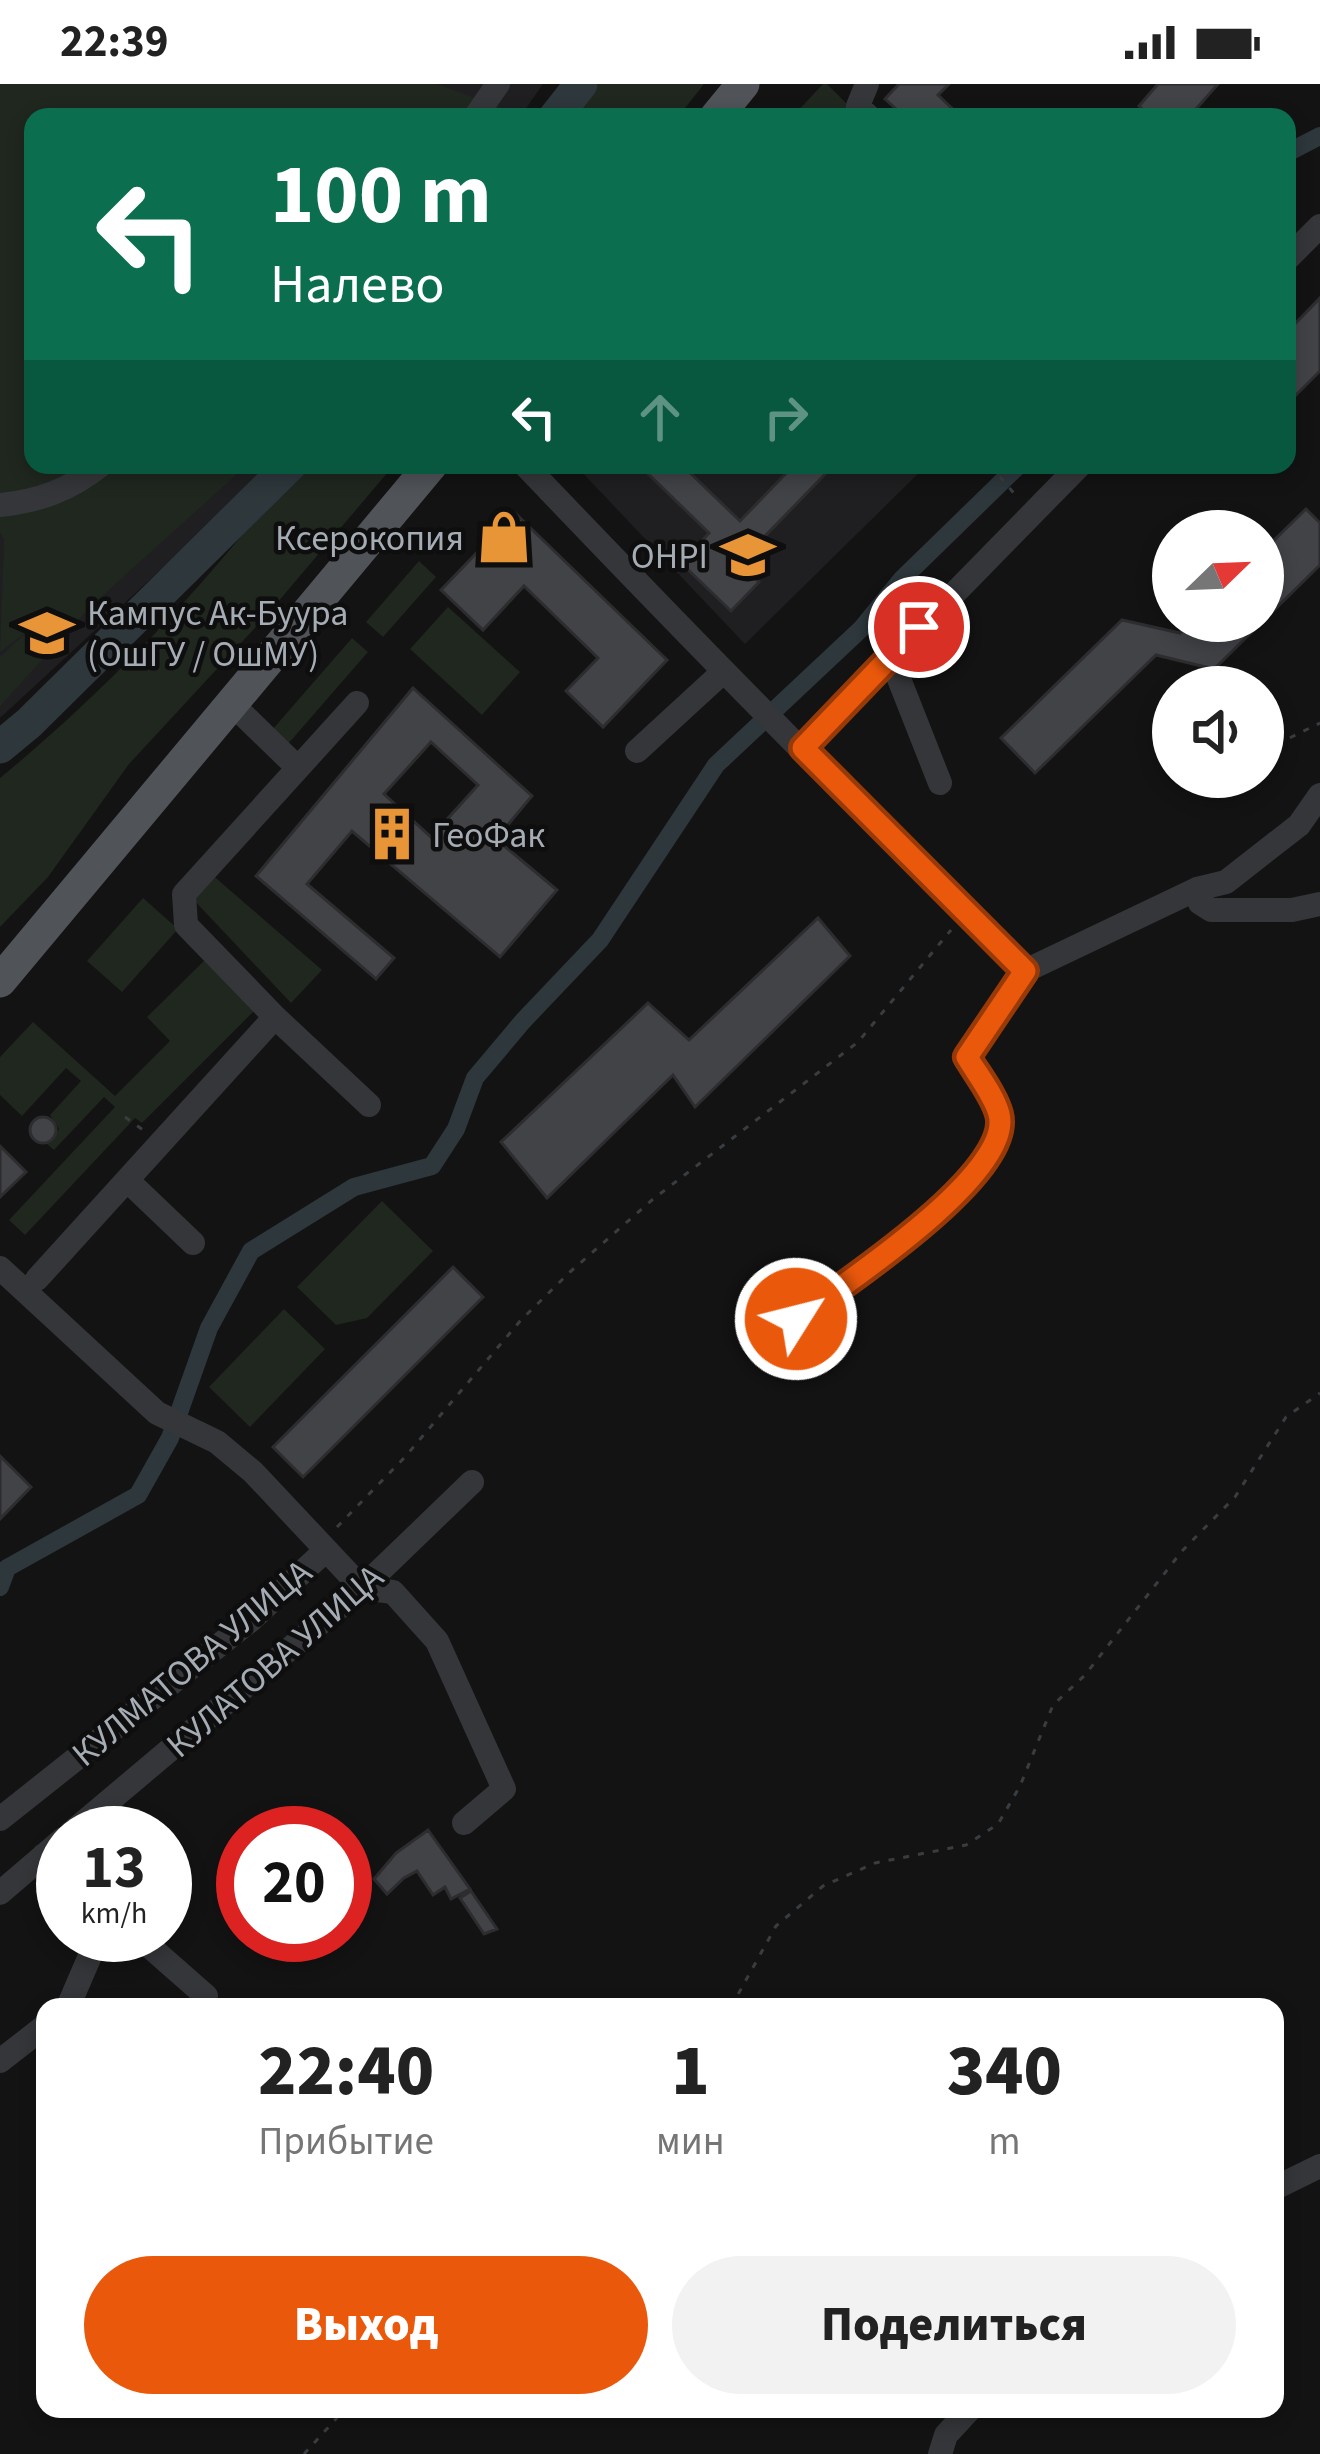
<!DOCTYPE html>
<html lang="ru">
<head>
<meta charset="utf-8">
<style>
	body { margin:0; font-family:"Source Sans 3",sans-serif; background:#f2f2f2; color:#222; height:100vh; display:flex; flex-direction:column; font-size:45px; white-space:nowrap }
	* { box-sizing:border-box; margin:0 }
	p { font-size:39px; color:#767676 }
	.icon { flex:none; width:66px; height:66px; fill:none; stroke:currentColor; stroke-width:2; stroke-linecap:round; stroke-linejoin:round }
	.map { position:relative; flex:1; overflow:hidden }
	.panel { position:absolute; left:36px; top:1914px; width:1248px; height:420px; display:flex; flex-direction:column; background:#fff; border-radius:24px; box-shadow:0 6px 18px #0003 }
	.panel>* { flex:none }
	.guide { position:absolute; left:24px; top:24px; width:1272px; height:366px; border-radius:24px; box-shadow:0 6px 18px #0003; background:#0b6e4f; color:#fff; overflow:hidden }
	.needle { width:78px; rotate:67deg }
	.controls { position:absolute; left:1152px; top:426px; display:grid; gap:24px }
	.controls a { display:grid; place-items:center; width:132px; height:132px; border-radius:50%; background:#fff; box-shadow:0 6px 18px #0003; font-size:60px }
	.speed { position:absolute; left:36px; top:1722px; display:flex; gap:24px; font-size:60px; font-weight:700; text-align:center }
	.speed>* { display:grid; place-content:center; width:156px; height:156px; border-radius:50%; background:#fff; box-shadow:0 6px 18px #0003; line-height:1 }
	.speed small { font-size:30px; font-weight:400 }
	.speed .limit { border:18px solid #d22; background:#fff; color:#111 }
	.pin { position:absolute; display:grid; place-items:center; width:102px; height:102px; color:#fff; margin:-51px; border:6px solid #fff; border-radius:50%; box-shadow:0 3px 12px #0007 }
	.me { position:absolute; width:132px; margin:-66px; rotate:54deg; stroke-linejoin:round; filter:drop-shadow(0 0 9px #0008) }
	.turn { display:flex; align-items:center; gap:42px; height:252px; padding:0 48px; font-size:54px }
	.turn .icon { width:156px; height:156px; stroke-width:2.5 }
	.turn b { display:block; font-size:84px; line-height:102px }
	.lanes { display:flex; align-items:center; height:114px; padding:0 48px; background:#0003; justify-content:center; gap:60px; direction:ltr }
	.lanes .off { opacity:.35 }
	.eta { display:flex; justify-content:space-evenly; align-items:center; height:204px; text-align:center }
	.eta b { font-size:72px; font-weight:800; line-height:84px }
	.action { display:flex; gap:24px; margin-top:auto; padding:24px 48px }
	.action a { flex:1; height:138px; border-radius:72px; background:#ea580c; color:#fff; font-size:48px; font-weight:800; line-height:138px; text-align:center }
	.action a+a { background:#f2f2f2; color:#222 }
	.status { display:flex; justify-content:space-between; align-items:center; height:84px; padding:0 60px; background:#fff; direction:ltr }
	.status svg { height:33px; fill:currentColor }
	.map>svg:first-child { display:block }
</style>
</head>
<body>
<div class="status"><b>22:39</b><svg viewBox="0 0 49 12"><path d="M0 12V9h3v3zM5 12V6h3v6zM10 12V3h3v9zM15 12V0h3v12zM26 1h20v11H26zM47 4h2v5h-2z"/></svg></div>
<div class="map">
<svg width="1320" height="2370" viewBox="0 0 1320 2370">
	<rect width="100%" height="100%" fill="#131314"/>
	<!-- built -->
	<path fill="#1f1f21" d="M384,0H543L520,33H360Z
		M0,377L33,381H274L0,634Z
		M575,381H927L745,560Z"/>
	<!-- green -->
	<path fill="#1f271f" d="M0,0H437L508,26L503,33H33V381H247L91,522L0,622V573L30,545L0,568L4,456L0,448Z
		M590,0H704L678,33H567Z
		M823,0H827L860,33H792Z
		M298,381H394L266,532L129,680L48,793L0,843V694C112,602 210,496 298,381Z
		M419,477L436,493L383,553L366,538Z
		M448,523L520,588L482,631L410,565Z
		M352,554L368,568L288,660L272,646Z
		M210,789L322,886L291,919L190,812Z
		M143,814L178,845L122,908L87,877Z
		M210,871L260,921L142,1039L135,1034L25,1151L9,1136L115,1023L104,1013L54,1066L47,1060L59,1045L50,1031L81,997L66,984L22,1032L0,1011V973L33,938L115,1012L170,957L147,933Z
		M382,1117L433,1167L367,1234L336,1241L297,1203Z
		M284,1225L325,1265L250,1343L209,1303Z"/>
	<g fill="none" stroke-linecap="round" stroke-linejoin="round">
		<!-- canal -->
		<path stroke="#2d373c" stroke-width="18" d="M1287,69L1320,52
			M0,1503L7,1484L138,1411L170,1354L209,1244L251,1167L354,1103L432,1082L456,1045L475,994L523,937L600,856L716,681L862,544L902,495L1019,381"/>
		<!-- river -->
		<path stroke="#2d373c" stroke-width="33" d="M555,33L581,0
			M0,663L29,639L290,381"/>
	</g>
	<!-- building -->
	<path fill="#424347" stroke="#2d2d30" stroke-width="3" fill-rule="evenodd" d="M899,0H949L938,11L961,33H905L885,15Z
		M1158,0H1218L1189,33H1151L1139,22Z
		M1320,214V287L1287,320V248Z
		M639,381H682L740,437L794,381H834L739,479L759,498L731,527L681,479L709,449Z
		M1306,425L1320,439V481L1263,537V467Z
		M515,429L667,576L603,643L566,607L598,574L524,502L483,546L441,506Z
		M1122,536L1180,549L1192,537H1263L1214,585L1156,571L1035,689L1001,654Z
		M413,604L532,712L496,755L557,806L500,873L352,747L307,800L394,874L376,895L256,792ZM431,658L478,701L431,753L384,710Z
		M818,834L850,872L695,1023L673,991L547,1114L501,1058L648,919L689,956Z
		M30 1046a13 13 0 1 1 26 0a13 13 0 1 1-26 0Z
		M0,1062L26,1088L0,1113Z
		M453,1183L483,1213L303,1393L273,1363Z
		M0,1372L31,1403L0,1435Z
		M428,1746L470,1805L451,1815L445,1803L433,1811L417,1787L404,1794L387,1810L374,1795L396,1769Z
		M471,1807L497,1845L484,1850L460,1814Z"/>
	<g fill="none" stroke-linecap="round" stroke-linejoin="round">
		<!-- path -->
		<path stroke="#3a3d40" stroke-width="3" stroke-dasharray="6 9" stroke-linecap="butt" d="M990,381L1018,414
			M1263,667L1320,639
			M125,1033L143,1046
			M337,1443L405,1373L521,1236L570,1188L652,1116L858,958L951,846
			M731,1923L776,1842L823,1802L875,1779L966,1761L998,1740L1020,1702L1053,1621L1085,1591L1182,1467L1235,1413L1286,1333L1320,1309
			M304,2370L345,2325"/>
		<!-- minor -->
		<path stroke="#343639" stroke-width="24" d="M867,0L858,22L869,33
			M475,33L498,0
			M1287,175L1320,142
			M525,381C689,553 854,722 1025,887
			M0,421C39,417 70,406 101,381
			M890,572L940,699
			M357,619L184,810L186,841L275,933L369,1021
			M232,620L297,683
			M803,664L1080,381
			M637,667L723,588
			M1197,805L1200,819L1211,826H1292L1320,820
			M127,1096L193,1159
			M0,1184L157,1329L217,1358L253,1388L362,1504L393,1508L437,1557L504,1705L464,1739
			M37,1195L275,933
			M796,1235C844,1200 989,1105 999,1049C1004,1023 979,994 967,973L1025,887L1197,805L1226,798L1299,741L1320,711
			M0,1735L251,1536L326,1466
			M71,1749L362,1504L472,1398
			M44,1771L63,1799
			M0,1809L63,1755
			M101,1854H140L206,1912
			M68,1923L99,1851
			M0,1977L45,1942
			M1275,2104L1320,2082
			M940,2370L946,2351L970,2325"/>
		<!-- major -->
		<path stroke="#505358" stroke-width="33" d="M716,33L743,0
			M0,897L431,381"/>
	</g>
	<g fill="none" stroke-linecap="round" stroke-linejoin="round">
		<defs>
			<path id="route" d="M796,1235C840,1203 1015,1089 999,1030C994,1011 977,990 967,973L1025,887L803,664L919,543"/>
		</defs>
		<!-- route casing -->
		<use href="#route" stroke="#983908" stroke-width="30"/>
		<!-- route -->
		<use href="#route" stroke="#ea580c" stroke-width="21"/>
	</g>
	<!-- icons -->
	<defs>
		<symbol id="shop-bare" viewBox="-9 -9 18 18"><path d="M-5-2.5h2.3a2.7 3.5 0 0 1 5.4 0H5L5.5 6h-11ZM-1.5-2.5h3a1.5 2.3 0 0 0-3 0Z" fill="#e89537" stroke="#0e0e0f" stroke-width="2.5" paint-order="stroke"/></symbol>
		<symbol id="university-bare" viewBox="-9 -9 18 18"><path d="M0-5L7-2L0 1L-7-2ZM-4 1L0 2.5L4 1V4Q0 6-4 4Z" fill="#e89537" stroke="#0e0e0f" stroke-width="2.5" paint-order="stroke"/></symbol>
		<symbol id="building-bare" viewBox="-9 -9 18 18"><path d="M-4-6H4V6H1V3H-1V6H-4ZM-2.5-4.3h1.7v1.8h-1.7ZM.8-4.3h1.7v1.8H.8ZM-2.5-1h1.7V.8h-1.7ZM.8-1h1.7V.8H.8Z" fill="#e89537" stroke="#0e0e0f" stroke-width="2.5" paint-order="stroke"/></symbol>
	</defs>
	<g fill-rule="evenodd">
		<use href="#shop-bare" x="466" y="415" width="76" height="76"/>
		<use href="#university-bare" x="710" y="433" width="76" height="76"/>
		<use href="#university-bare" x="9" y="511" width="76" height="76"/>
		<use href="#building-bare" x="354" y="712" width="76" height="76"/>
	</g>
	<g text-anchor="middle" stroke-width="9" stroke-linejoin="round" paint-order="stroke">
		<!-- poi labels -->
		<g font-size="36" fill="#a5acb4" stroke="#0e0e0f" text-anchor="end">
			<text x="464" y="466">Ксерокопия</text>
			<text x="708" y="484">OHPI</text>
			<text x="87" y="541" text-anchor="start">Кампус Ак-Буура<tspan x="87" dy="41">(ОшГУ / ОшМУ)</tspan></text>
			<text x="432" y="763" text-anchor="start">ГеоФак</text>
		</g>
		<!-- street labels -->
		<g font-size="36" fill="#a5acb4" stroke="#0e0e0f">
			<text transform="translate(274 1576) rotate(-41)" y="13">КУЛАТОВА УЛИЦА</text>
			<text transform="translate(191 1578) rotate(-40)" y="13">КУЛМАТОВА УЛИЦА</text>
		</g>
	</g>
</svg>
<div class="controls">
<a><svg class="needle" viewBox="-14 -14 28 28"><path d="M0-13l5 13h-10z" fill="#e53935"/><path d="M0 13l5-13h-10z" fill="#767676"/></svg></a>
<a><svg class="icon" aria-label="sound" viewBox="0 0 24 24"><path d="M4 9h4l5-4v14l-5-4H4zM17 9q2 3 0 6"/></svg></a>
</div>
<div class="speed"><div>13<small>km/h</small></div><div class="limit">20</div></div>
<div class="pin" style="left:919px;top:543px;background:#d93025"><svg class="icon" aria-label="arrive" viewBox="0 0 24 24"><path d="M6 21V4h12l-3 4 3 4H6"/></svg></div>
<svg class="me" style="left:796px;top:1235px" viewBox="-20 -20 40 40"><circle r="17" fill="#ea580c" stroke="#fff" stroke-width="3"/><path d="M0-11L8 9 0 5-8 9z" fill="#fff"/></svg>
<div class="guide">
<div class="turn"><svg class="icon" aria-label="left" viewBox="0 0 24 24"><path d="M17 20v-9H6M10 6l-5 5 5 5"/></svg><div><b>100 m</b>Налево</div></div>
<div class="lanes"><svg class="icon" aria-label="left" viewBox="0 0 24 24"><path d="M17 20v-9H6M10 6l-5 5 5 5"/></svg><svg class="icon off" aria-label="ahead" viewBox="0 0 24 24"><path d="M12 20V5M6 11l6-6 6 6"/></svg><svg class="icon off" aria-label="right" viewBox="0 0 24 24"><path d="M7 20v-9h11M14 6l5 5-5 5"/></svg></div>
</div>
<section class="panel">
<div class="eta">
<div><b>22:40</b><p>Прибытие</p></div>
<div><b>1</b><p>мин</p></div>
<div><b>340</b><p>m</p></div>
</div>
<div class="action"><a>Выход</a><a>Поделиться</a></div>
</section>
</div>
</body>
</html>
